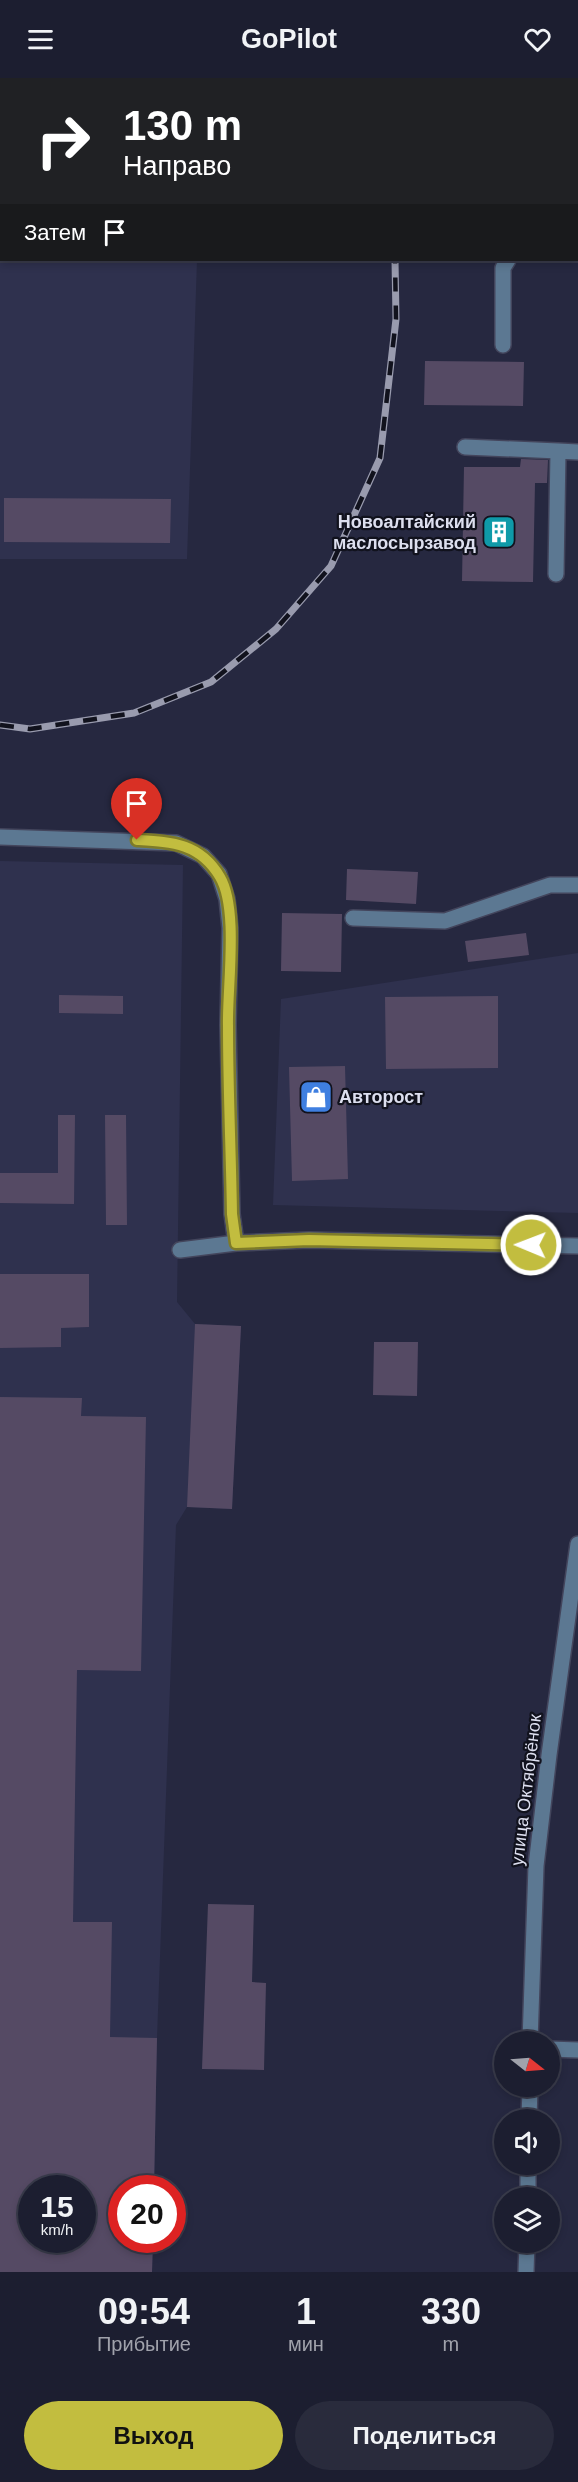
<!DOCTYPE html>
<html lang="ru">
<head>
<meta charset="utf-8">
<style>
	body { margin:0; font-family:Arial,sans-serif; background:#292b3c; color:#f1f3f6; height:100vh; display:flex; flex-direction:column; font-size:22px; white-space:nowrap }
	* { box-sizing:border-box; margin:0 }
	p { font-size:20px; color:#a0a2ab }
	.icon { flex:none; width:33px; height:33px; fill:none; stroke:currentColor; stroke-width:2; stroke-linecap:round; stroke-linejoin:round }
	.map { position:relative; height:2194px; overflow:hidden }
	.details { display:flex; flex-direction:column; background:#1c1e30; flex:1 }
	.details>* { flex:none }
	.hud { position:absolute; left:0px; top:0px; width:579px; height:183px; box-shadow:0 3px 9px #0003,0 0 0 2px #3a3c4c; background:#202124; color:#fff; overflow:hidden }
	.needle { width:39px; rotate:107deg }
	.controls { position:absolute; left:494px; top:1953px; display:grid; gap:12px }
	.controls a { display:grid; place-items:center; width:66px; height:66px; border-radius:50%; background:#1c1e30; box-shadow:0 3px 9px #0003,0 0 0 2px #3a3c4c; font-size:30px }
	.speed { position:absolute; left:18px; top:2097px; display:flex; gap:12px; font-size:30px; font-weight:700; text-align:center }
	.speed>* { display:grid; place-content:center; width:78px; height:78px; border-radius:50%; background:#1c1e30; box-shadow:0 3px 9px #0003,0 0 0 2px #3a3c4c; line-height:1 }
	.speed small { font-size:15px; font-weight:400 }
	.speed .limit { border:9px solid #d22; background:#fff; color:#111 }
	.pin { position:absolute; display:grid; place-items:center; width:51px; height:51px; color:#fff; margin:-62px -26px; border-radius:50% 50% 50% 0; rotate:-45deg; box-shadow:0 0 6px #0007 }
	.pin .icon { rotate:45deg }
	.me { position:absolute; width:66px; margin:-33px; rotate:271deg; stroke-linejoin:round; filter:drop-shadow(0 0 4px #0008) }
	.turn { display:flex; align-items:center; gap:21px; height:126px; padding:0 24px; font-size:27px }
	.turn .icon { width:78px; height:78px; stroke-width:2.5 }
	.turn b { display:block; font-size:42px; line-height:51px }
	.then { display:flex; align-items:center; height:57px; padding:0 24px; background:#0003; gap:12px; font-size:22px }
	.eta { display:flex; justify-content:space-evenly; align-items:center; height:102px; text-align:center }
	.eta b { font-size:36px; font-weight:600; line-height:42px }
	.cta { display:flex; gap:12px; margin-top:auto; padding:12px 24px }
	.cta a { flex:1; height:69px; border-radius:36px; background:#c2bd3f; color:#111; font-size:24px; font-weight:600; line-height:69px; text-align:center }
	.cta a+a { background:#292b3c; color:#f1f3f6 }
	header { display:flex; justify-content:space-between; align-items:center; height:78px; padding:0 24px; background:#1c1e30; font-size:27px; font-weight:600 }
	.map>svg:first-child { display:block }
</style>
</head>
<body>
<header><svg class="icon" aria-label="menu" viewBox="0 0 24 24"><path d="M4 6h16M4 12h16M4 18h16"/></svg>GoPilot<svg class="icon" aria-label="heart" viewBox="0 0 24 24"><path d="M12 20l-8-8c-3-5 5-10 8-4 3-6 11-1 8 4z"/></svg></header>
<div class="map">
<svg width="578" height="2194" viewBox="0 0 578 2194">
	<rect width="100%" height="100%" fill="#262840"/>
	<!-- built -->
	<path fill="#2f314e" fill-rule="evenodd" d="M0,0H578V131V2H2V182H197L187,481H0Z
		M0,783L183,787L177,1224L195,1246L241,1248L232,1431L187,1429L176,1447L157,1960L154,2110H122V2162H153L152,2194H0ZM32,2110H82V2162H32Z
		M578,875V1135L273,1127L281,921Z"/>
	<!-- building -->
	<path fill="#554a64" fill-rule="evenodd" d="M425,283L524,284L523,328L424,327Z
		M521,381L548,382L547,405H535L533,504L462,503L464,389H520Z
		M4,420L171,421L170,465L4,464Z
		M347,791L418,794L416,826L346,822Z
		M282,835L342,836L341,894L281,893Z
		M526,855L529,877L468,884L465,863Z
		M59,917L123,918V936L59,935Z
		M498,918V990L386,991L385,919Z
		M345,988L348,1101L292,1103L289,989Z
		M58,1037H75L74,1126L0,1125V1095H58Z
		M105,1037H126L127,1147H106Z
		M0,1196H89V1249L61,1250V1269L0,1270Z
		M195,1246L241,1248L232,1431L187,1429Z
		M374,1264H418L417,1318L373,1317Z
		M0,1319L82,1320L81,1338L146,1339L141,1593L77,1592L73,1844H112L110,1959L157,1960L154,2110H122V2162H153L152,2194H0ZM32,2110H82V2162H32Z
		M208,1826L254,1827L252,1904L266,1905L264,1992L202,1991Z"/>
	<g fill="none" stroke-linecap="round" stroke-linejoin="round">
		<defs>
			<path id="minor" d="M503,267V190L508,182
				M465,369L558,373
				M556,496L558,373L578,374
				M0,759L176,765L203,778L219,796L227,821L230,850L228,947L232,1136L236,1165L309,1162L578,1168
				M353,840L445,843L550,807H578
				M180,1172L236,1165
				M530,1964L536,1788L549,1677L578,1466
				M549,1971L578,1972
				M529,2042L530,2008
				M528,2120V2086
				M526,2194L527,2164"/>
		</defs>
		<!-- minor casing -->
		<use href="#minor" stroke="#43455c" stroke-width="18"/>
		<!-- minor -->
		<use href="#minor" stroke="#5c7892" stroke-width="15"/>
		<defs>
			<path id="rail" d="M395,2V0
				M0,647L30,651L134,635L211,604L276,551L331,488L380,380L396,241L395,182"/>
		</defs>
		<!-- rail casing -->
		<use href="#rail" stroke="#999bae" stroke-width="7"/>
		<!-- rail -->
		<use href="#rail" stroke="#11121d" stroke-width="4.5" stroke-dasharray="14" stroke-linecap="butt"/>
	</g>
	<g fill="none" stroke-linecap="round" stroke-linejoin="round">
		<defs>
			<path id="route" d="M137,762C172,764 200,765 220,799C239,831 227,910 228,948C228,1011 231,1074 232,1136L236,1165L309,1162L531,1167"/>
		</defs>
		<!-- route casing -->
		<use href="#route" stroke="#7e7b29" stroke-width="15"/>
		<!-- route -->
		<use href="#route" stroke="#c2bd3f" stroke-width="10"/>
	</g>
	<!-- icons -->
	<defs>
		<symbol id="building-square" viewBox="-11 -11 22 22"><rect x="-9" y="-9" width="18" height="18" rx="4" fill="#0f9aa8" stroke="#11121d"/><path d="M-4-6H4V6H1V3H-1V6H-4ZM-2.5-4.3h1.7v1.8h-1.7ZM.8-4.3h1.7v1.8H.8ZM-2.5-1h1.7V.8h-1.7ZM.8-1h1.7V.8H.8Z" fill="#fff"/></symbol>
		<symbol id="shop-square" viewBox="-11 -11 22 22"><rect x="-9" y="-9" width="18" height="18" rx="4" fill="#3f7fe0" stroke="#11121d"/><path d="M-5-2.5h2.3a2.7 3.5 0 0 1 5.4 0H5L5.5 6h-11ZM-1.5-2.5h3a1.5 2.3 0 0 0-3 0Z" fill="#fff"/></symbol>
	</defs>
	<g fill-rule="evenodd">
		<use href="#building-square" x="480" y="435" width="38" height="38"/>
		<use href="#shop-square" x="297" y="1000" width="38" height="38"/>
	</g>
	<g text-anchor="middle" stroke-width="4.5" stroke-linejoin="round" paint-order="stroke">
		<!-- poi labels -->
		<g font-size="18" font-weight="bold" fill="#dddfef" stroke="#11121d" text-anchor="end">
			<text x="476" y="450">Новоалтайский<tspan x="476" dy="21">маслосырзавод</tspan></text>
			<text x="339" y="1025" text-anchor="start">Авторост</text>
		</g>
		<!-- street labels -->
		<g font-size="18" fill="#dddfef" stroke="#11121d">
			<text transform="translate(526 1712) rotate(-83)" y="6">улица Октябрёнок</text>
		</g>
	</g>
</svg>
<div class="controls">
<a><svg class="needle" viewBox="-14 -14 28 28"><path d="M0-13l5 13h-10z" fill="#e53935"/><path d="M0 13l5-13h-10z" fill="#a0a2ab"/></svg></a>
<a><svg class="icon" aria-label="sound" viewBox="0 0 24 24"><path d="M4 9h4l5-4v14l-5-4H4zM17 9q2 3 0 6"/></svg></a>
<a><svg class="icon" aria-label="layers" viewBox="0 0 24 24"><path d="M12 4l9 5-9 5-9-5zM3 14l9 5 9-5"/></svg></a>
</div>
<div class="speed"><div>15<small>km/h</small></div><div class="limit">20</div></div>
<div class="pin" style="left:137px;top:762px;background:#d93025"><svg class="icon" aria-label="arrive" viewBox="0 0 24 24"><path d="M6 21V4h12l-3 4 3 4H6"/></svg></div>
<svg class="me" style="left:531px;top:1167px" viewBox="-20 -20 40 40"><circle r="17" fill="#c2bd3f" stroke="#fff" stroke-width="3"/><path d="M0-11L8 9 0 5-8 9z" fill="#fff"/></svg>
<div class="hud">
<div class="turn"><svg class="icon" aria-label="right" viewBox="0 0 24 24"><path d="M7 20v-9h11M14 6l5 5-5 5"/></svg><div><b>130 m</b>Направо</div></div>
<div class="then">Затем<svg class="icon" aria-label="arrive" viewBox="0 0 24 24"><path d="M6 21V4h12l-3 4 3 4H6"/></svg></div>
</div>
</div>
<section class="details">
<div class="eta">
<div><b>09:54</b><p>Прибытие</p></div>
<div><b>1</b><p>мин</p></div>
<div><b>330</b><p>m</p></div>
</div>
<div class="cta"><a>Выход</a><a>Поделиться</a></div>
</section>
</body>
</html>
